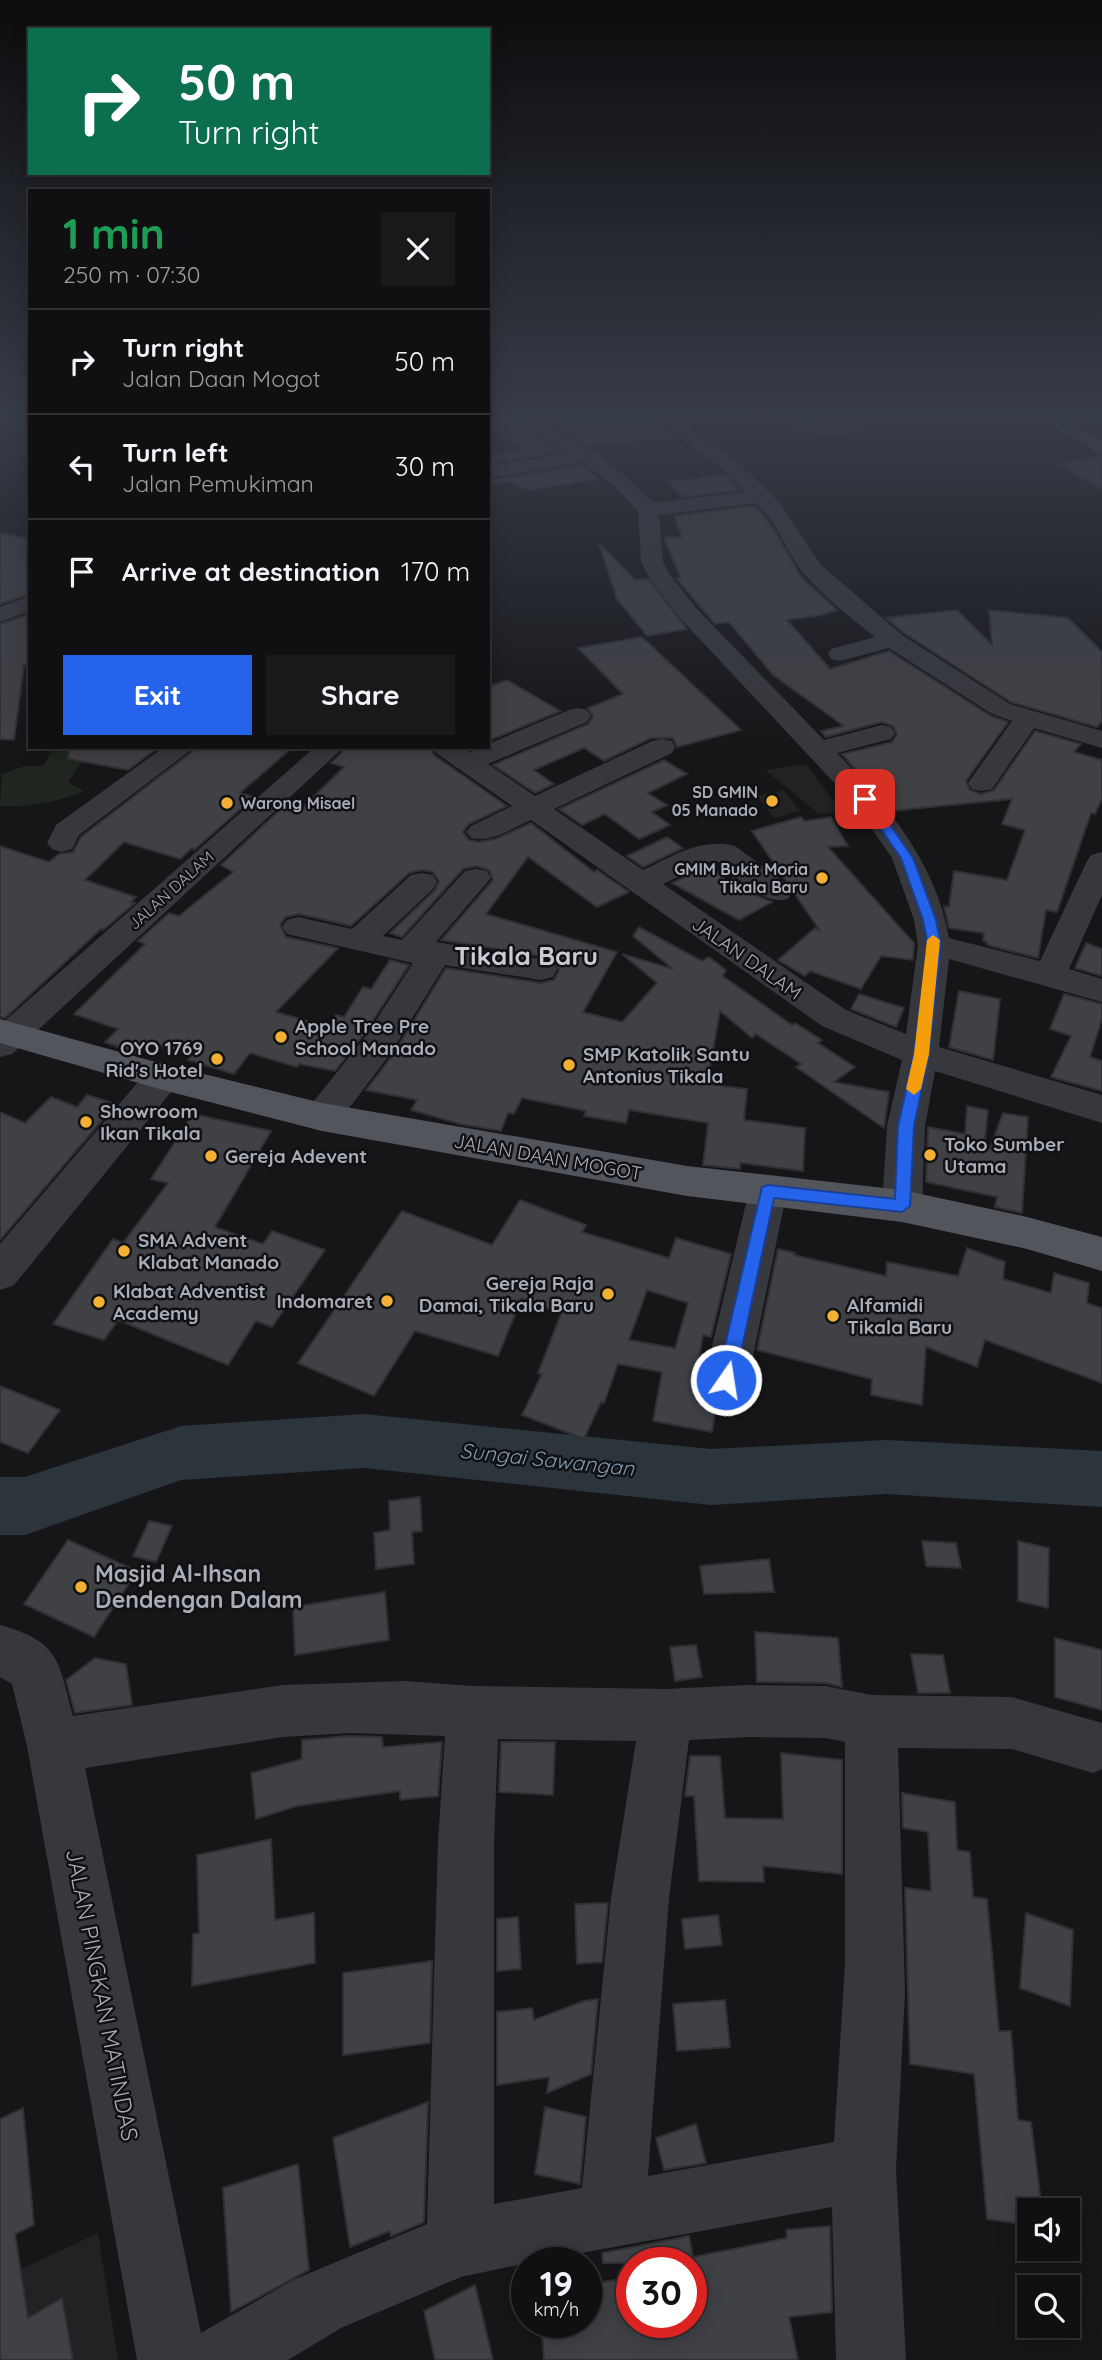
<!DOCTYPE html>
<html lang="en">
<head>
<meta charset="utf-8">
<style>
	body { margin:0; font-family:Quicksand,sans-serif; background:#19191b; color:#f1f3f6; height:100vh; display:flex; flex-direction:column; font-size:26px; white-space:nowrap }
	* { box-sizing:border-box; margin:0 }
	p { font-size:23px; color:#9c9d9f }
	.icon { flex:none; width:38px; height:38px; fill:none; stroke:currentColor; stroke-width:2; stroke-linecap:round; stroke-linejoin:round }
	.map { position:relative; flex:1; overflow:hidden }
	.panel { position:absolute; left:28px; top:189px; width:462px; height:560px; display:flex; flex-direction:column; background:#101012; border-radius:0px; box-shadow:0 4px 18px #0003,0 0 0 2px #303032 }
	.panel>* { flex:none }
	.banner { position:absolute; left:28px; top:28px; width:462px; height:147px; border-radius:0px; box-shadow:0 4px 18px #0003,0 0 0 2px #303032; background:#0b6e4f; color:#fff; overflow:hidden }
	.controls { position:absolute; left:1017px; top:2198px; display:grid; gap:14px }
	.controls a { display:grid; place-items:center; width:63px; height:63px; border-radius:0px; background:#101012; box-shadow:0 4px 18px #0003,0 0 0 2px #303032; font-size:35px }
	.speed { position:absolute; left:511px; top:2247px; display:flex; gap:14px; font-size:35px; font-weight:700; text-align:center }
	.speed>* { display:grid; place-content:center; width:91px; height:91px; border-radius:50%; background:#101012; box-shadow:0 4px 18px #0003,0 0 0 2px #303032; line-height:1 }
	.speed small { font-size:18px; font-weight:400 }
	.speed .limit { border:10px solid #d22; background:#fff; color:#111 }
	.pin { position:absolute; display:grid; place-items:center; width:60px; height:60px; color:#fff; margin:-30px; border-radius:14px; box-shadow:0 4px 10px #0006 }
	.me { position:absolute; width:77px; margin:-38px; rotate:13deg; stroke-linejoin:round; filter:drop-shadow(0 0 5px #0008) }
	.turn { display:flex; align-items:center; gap:24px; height:147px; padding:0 35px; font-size:32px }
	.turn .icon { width:91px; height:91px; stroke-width:2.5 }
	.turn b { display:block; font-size:49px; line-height:60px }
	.round { display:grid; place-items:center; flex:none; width:74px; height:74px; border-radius:0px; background:#19191b }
	.overview { display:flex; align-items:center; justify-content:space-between; height:119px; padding:0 35px }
	h1 { font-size:42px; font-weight:700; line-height:52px; color:#1e9e55 }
	.primary-button { display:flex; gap:14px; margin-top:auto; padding:14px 35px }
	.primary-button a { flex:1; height:80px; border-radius:0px; background:#2563eb; color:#fff; font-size:28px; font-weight:700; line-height:80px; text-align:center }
	.primary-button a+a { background:#19191b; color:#f1f3f6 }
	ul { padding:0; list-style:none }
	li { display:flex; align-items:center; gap:21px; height:105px; padding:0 35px; border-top:2px solid #303032 }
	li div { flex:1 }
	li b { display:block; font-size:26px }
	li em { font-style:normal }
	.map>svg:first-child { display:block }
</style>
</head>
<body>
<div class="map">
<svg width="1102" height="2360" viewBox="0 0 1102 2360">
	<rect width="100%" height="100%" fill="#161618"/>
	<!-- built -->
	<path fill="#222225" d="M806,764L841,811L819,814L765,770Z
		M784,790L800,811L774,818L757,796Z
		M98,2233L118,2360H0V2279Z"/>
	<!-- green -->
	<path fill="#1e261f" d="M48,747H92L68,782L84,791C56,802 30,808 0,806L2,774L25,766H43L52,751Z"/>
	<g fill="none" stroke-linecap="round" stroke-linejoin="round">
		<!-- river -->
		<path fill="#2c353c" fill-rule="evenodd" d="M364,1414L711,1449L886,1440L1102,1451V1507L886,1494L711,1505L364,1468L181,1480L25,1535H0V1477H25L181,1426Z"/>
	</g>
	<!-- building -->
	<path fill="#404145" stroke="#303034" stroke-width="2" fill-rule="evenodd" d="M555,413H628L630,416L645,413L677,438L588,445L558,427L552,421L562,422Z
		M488,418L529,420L537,434L562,452L488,463V456L527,449L488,426Z
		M1099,456L1102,458V489L1057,464Z
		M583,465L598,479L528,490L509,481L488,485V481Z
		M726,475L739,490L682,497L668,482Z
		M755,506L773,528L801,577L837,610L821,615L787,620L830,669L889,651L991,716L1008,722L966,781L970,790L981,794L994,790L1035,731L1081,744L1074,752L1102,760V799L1095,814L1091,813L1057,912L1046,910L1038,958L987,945V942L983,941L984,933L949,928L944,906L949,907L954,871L1007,880L1025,830L1002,824L1012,799L891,811L842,754L892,742L897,734L893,726L881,722L826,737L821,731L844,726L773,675L729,622L715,624L676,578H681L664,538L682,537L674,516Z
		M0,533L30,539V594L0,604Z
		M599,543L635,580L648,579L687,629L647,636L617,599Z
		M957,610L992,645L989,610L1068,618L1102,652V721L1097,727L1011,702L904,633L886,618Z
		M30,614V665H24L14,740L0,739V624Z
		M642,637L741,730L677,747L673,738H651L604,761L584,748L534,770L554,784L535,793L493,765L588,724L593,717L588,708L623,694L578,648Z
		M507,680L560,711L488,741V687Z
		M69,747H159L128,770L68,759Z
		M198,747H293L240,793L254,797L194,850L192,848L180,859L124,842L85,880L136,897L131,902L135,903L103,930L101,929L5,1018L0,1017V846L49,862L59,854L73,852L81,837Z
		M347,747H431L434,755L507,806L469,824L463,832L469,840L479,842L495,839L531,823L594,872L597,870L629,892L597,907L528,857L486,914L617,952L583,1012L622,1022L657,983L622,954L673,969L633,936L639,927L702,961L709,957L726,970L723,976L792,1025L795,1023L822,1040L818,1043L855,1067L834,1082L889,1092L884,1128L796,1067L801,1064L756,1034L752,1038L720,1011L707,1084L747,1089L744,1120L805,1128L803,1171L740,1163V1169L703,1165L708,1123L629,1110L626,1123L584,1116L586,1111L522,1098L514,1114L508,1113L501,1131L460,1124L411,1110L417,1100L366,1090L392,1056L446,968L541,983L554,980L559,970L553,958L441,940L493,880L489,870L476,866L463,869L402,937L390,933L435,890L439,881L433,872L422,870L409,873L351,926L299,914L286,917L280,925L286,937L338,948L276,1012L329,1027L336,1015L344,1017L363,987L371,989L390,960L409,965L364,1034L335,1071L299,1064L297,1067L250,1053L234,1074L188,1060L191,1056L149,1042L138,1054L105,1042L118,1029L74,1014L145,944L138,941L169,913L179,916L233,872L221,865L284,806L299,811L344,767L331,763Z
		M664,760L687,774L648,793L667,805L652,812L670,825L639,839L605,814L582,825L559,809Z
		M801,817L805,821L831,817L848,846L828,847L914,943L913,960L881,956L861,989L810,971L805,976L778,960L815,928L820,931L752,831Z
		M667,837L683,848L643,867L627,856Z
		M708,866L729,881L733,878L758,896L772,902L739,920L672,883Z
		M1086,943L1102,949V976L1075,968Z
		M959,991L1000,999L993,1060L949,1047Z
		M859,994L904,1008L896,1027L851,1009Z
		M1064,994L1102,1004V1019L1090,1057L1102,1061V1091L1051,1077L1071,1036L1050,1029Z
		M87,1095L116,1104L0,1240V1112L25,1123L51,1097L77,1107Z
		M967,1106L988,1110L984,1147L990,1148L1003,1113L1028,1117L1022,1213L995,1207L997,1197L926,1182L928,1127L965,1134Z
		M193,1114L271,1131L215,1227L263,1244L272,1231L325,1250L272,1327L256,1321L228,1365L118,1320L104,1340L53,1324L113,1239L123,1243L168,1183L151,1179Z
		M520,1200L586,1225L582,1232L669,1258L676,1238L731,1254L711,1337L703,1335L694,1389L707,1392L717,1399L712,1432L653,1421L662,1372L618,1364L604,1403L601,1402L584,1439L522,1415L542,1374L538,1373L561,1314L522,1298L498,1356L415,1331L374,1396L298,1363L402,1211L492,1245ZM647,1290L688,1303L675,1348L629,1340Z
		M967,1248L1005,1262L1003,1279L1051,1293L1054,1273L1089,1283L1087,1303L1102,1308V1383L985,1340L977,1367L926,1347L922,1405L871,1395L872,1379L757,1350L778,1249L795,1253L794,1255L886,1276L887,1262L958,1276Z
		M0,1386L60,1410L28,1453L0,1442Z
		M420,1497L422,1531L412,1532L414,1564L376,1569L374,1533L390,1530L389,1501Z
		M149,1521L172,1526L156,1562L133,1556Z
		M68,1540L137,1571L94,1637L24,1604Z
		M922,1541L956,1543L961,1568L926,1566Z
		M1018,1541L1049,1548L1048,1608L1018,1601Z
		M769,1559L774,1592L704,1594L700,1566Z
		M385,1592L389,1640L295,1655L293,1607Z
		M755,1632L838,1638L842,1687L825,1683L757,1682Z
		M1055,1638L1102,1650V1710L1055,1697Z
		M696,1645L702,1677L675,1681L670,1647Z
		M911,1654L943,1655L950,1693H918Z
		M95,1658L126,1664L132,1705L75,1713L66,1680Z
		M349,1736L382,1737L383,1747L442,1742L438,1796L400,1800V1791L297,1806L256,1819L251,1773L302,1759V1740Z
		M501,1742H555L553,1795L499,1792Z
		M781,1753L842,1760V1874L763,1866L764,1882L699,1881L694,1796H685L690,1756H720L725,1818L783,1819Z
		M902,1793L955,1802L957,1850L970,1852L973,1897L987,1899L999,2031H1011L1018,2120L1031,2122L1042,2210H1029V2225L987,2219L974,2074L910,2064L905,1888L931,1891L928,1832L903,1828Z
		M271,1839L275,1920L314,1913L315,1963L192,1986L193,1934L199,1933L197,1855Z
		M608,1903L602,1962L577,1964L575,1904Z
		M1026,1913L1073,1930L1070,2006L1020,1988Z
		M718,1915L722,1945L685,1949L682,1919Z
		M518,1917L521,1969L497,1971V1919Z
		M432,1961L430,2043L343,2055V1973Z
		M598,1999L591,2074L547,2093L549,2077L497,2085V2012L532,2008L534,2020L584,2001Z
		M725,2000L730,2047L677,2051L673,2004Z
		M428,2102L424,2222L391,2236L390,2231L350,2247L333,2138Z
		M545,2107L586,2117L580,2184L535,2174Z
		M23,2108L34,2225L15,2234L28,2318L62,2298L73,2360H0V2119Z
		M696,2124L706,2163L664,2170L656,2138Z
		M298,2164L309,2270L231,2312L223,2188Z
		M830,2226L832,2312L789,2317L798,2360H544L541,2322H586V2284L632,2278V2322H691V2263H603L602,2253L689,2236L693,2257L787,2238L786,2230Z
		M475,2285L493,2360H435L424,2311Z"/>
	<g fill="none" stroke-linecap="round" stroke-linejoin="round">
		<!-- minor -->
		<path fill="#37383d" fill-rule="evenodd" d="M529,413H547L550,423L556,429L595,452L629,479L653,503L745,492L724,470L648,413H669L738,462L780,503L820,564L902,635L1010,704L1102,731V748L1034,728L992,789L982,791L972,789L968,783L1012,721L992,714L889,648L840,661L831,659L828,654L831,649L875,637C850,617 822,596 802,571C785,549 776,520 756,503L659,515L663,562L670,575L696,608L824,740L882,725L891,727L895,733L891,739L837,753C888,806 936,863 949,938L1040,961L1087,861L1091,855L1102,852V895L1069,969L1102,979V1002L949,959L939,1047L1102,1095V1123L935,1071L925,1126L922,1206L916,1217L902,1222L888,1217L882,1206L887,1126L902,1060L822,1026L531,820C512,828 492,843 471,838L466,832L471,826L512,806L436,753L433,747H464L470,752L488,747V744L569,710L578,708L587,710L591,716L587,722L488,764L535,796L652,741L662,739L672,741L675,747L672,753L554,809L643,870C673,856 701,837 735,846L788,885L792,892L788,899C761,906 737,876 717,861H711L663,884L846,1010L906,1034L918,945L914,920L892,858L855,805L680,618L652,582L641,562L638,511L615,487L584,462L488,478V466L570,453C551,442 534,435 529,413Z
			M740,413H767L799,422L838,425L898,413H935L926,418L838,436L799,433L743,417Z
			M30,596V611L0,622V607Z
			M164,747H195L79,835L72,849L62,852L52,849L47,843L56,825Z
			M315,747H344L12,1054L0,1057V1025Z
			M476,869L487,871L491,878L436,942L553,961L557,969L553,977L541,980L445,965L390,1054L335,1127L322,1131L309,1127L304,1117L309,1107L366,1036L413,963L287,934L282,927L287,920L298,917L352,929L411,875L422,873L433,875L437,882L433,889L383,936L402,940L465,871Z
			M163,1064L176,1068L181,1077L176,1086L14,1285L0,1290V1244L150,1068Z
			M768,1176L782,1180L787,1191L748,1380L741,1394L726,1399L711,1394L704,1380L749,1191L754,1180Z
			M0,1625C61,1642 58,1661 73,1716L283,1685L405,1681L473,1686L666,1689L748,1685L825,1686L872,1695L1012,1697L1102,1723V1769L1093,1773L1012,1749L898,1748L905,1993L896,2169L906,2360H836L832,2207L527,2263L461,2277L341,2328L288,2360H137L27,1746L12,1684L0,1677ZM349,1733L445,1736L438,1841L427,2224L293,2280L201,2333L85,1768L283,1737ZM748,1737L825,1738L845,1742V1964L834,2142L648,2176L669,1898L689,1740ZM498,1739L636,1741L611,1898L582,2188L494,2204V1841Z"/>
		<!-- major -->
		<path fill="#53555c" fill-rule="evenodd" d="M1030,413H1052L1102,441V455Z
			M0,1019L163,1064L322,1103L687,1166L902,1190L1027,1217L1102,1237V1271L1027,1249L902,1222L687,1196L322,1131L163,1090L0,1043Z"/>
	</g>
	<!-- sky -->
	<linearGradient id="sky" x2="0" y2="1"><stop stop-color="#0c0c0d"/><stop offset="0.56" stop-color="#363c48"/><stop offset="1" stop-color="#363c48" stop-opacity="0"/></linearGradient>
	<rect width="1102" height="743" fill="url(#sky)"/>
	<!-- route -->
	<path fill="#2563eb" stroke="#184099" stroke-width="2" d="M861,796H870L913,858L936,920L941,945L929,1054L914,1126L910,1206L902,1212L774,1198L735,1380L732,1386L726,1388L720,1386L717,1380L762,1187L768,1185L895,1199L898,1126L914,1054L928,945L923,920L901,858L860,799Z"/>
	<!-- slow -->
	<path fill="#f59e0b" d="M933,935L940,940L929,1054L921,1089L914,1095L906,1089L914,1054L927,940Z"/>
	<!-- markers -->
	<g fill="#f2b134" stroke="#111113" stroke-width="2.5">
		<circle cx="772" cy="801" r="7"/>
		<circle cx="227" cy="803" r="7"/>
		<circle cx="822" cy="878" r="7"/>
		<circle cx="281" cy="1037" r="7"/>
		<circle cx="217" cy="1059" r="7"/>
		<circle cx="569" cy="1065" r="7"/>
		<circle cx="86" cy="1122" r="7"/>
		<circle cx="930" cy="1155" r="7"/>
		<circle cx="211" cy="1156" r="7"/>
		<circle cx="124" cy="1251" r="7"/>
		<circle cx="608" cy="1294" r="7"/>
		<circle cx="387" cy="1301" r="7"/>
		<circle cx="99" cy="1302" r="7"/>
		<circle cx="833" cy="1316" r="7"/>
		<circle cx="81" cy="1587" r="7"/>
	</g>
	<g text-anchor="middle" stroke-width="5" stroke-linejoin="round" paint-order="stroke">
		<!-- far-poi labels -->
		<g font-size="16" font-weight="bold" fill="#a8adb8" stroke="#111113" text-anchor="end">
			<text x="758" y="798">SD GMIN<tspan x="758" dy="18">05 Manado</tspan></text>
			<text x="241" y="809" text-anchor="start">Warong Misael</text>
			<text x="808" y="875">GMIM Bukit Moria<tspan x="808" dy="18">Tikala Baru</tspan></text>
		</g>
		<!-- far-street labels -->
		<g font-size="16" fill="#a8adb8" stroke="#111113">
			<text transform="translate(171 890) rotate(-42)" y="6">JALAN DALAM</text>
		</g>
		<!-- street labels -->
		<g font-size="19" fill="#a8adb8" stroke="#111113">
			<text transform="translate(747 958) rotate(35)" y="7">JALAN DALAM</text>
			<text transform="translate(548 1157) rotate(10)" y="7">JALAN DAAN MOGOT</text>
		</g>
		<!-- poi labels -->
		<g font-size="19" font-weight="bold" fill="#a8adb8" stroke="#111113" text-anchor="start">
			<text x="295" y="1033">Apple Tree Pre<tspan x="295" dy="22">School Manado</tspan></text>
			<text x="203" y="1055" text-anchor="end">OYO 1769<tspan x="203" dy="22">Rid's Hotel</tspan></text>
			<text x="583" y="1061">SMP Katolik Santu<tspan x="583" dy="22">Antonius Tikala</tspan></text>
			<text x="100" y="1118">Showroom<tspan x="100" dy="22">Ikan Tikala</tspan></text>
			<text x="944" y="1151">Toko Sumber<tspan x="944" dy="22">Utama</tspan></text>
			<text x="225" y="1163">Gereja Adevent</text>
			<text x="138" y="1247">SMA Advent<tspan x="138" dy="22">Klabat Manado</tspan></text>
			<text x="594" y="1290" text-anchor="end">Gereja Raja<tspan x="594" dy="22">Damai, Tikala Baru</tspan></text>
			<text x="113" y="1298">Klabat Adventist<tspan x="113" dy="22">Academy</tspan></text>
			<text x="373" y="1308" text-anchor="end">Indomaret</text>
			<text x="847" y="1312">Alfamidi<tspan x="847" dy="22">Tikala Baru</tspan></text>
		</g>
		<!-- water labels -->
		<g font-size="21" font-style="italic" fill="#7f9bb3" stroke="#111113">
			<text transform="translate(547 1460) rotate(6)" y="7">Sungai Sawangan</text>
		</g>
		<!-- near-poi labels -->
		<g font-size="23" font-weight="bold" fill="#a8adb8" stroke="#111113" text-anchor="start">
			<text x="95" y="1582">Masjid Al-Ihsan<tspan x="95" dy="26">Dendengan Dalam</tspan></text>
		</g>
		<!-- near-street labels -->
		<g font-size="23" fill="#a8adb8" stroke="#111113">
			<text transform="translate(102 1995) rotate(79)" y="8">JALAN PINGKAN MATINDAS</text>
		</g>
		<!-- district labels -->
		<g font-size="26" font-weight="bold" fill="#c9ccd4" stroke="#111113">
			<text x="526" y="965">Tikala Baru</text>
		</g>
	</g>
</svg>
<div class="controls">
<a><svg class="icon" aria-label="sound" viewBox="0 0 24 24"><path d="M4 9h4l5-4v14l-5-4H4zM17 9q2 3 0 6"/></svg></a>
<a><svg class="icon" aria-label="search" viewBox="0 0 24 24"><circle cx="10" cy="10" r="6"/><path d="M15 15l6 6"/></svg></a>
</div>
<div class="speed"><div>19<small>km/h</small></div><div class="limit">30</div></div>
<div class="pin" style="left:865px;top:799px;background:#d93025"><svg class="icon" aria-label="arrive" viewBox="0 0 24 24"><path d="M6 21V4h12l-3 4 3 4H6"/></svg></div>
<svg class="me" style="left:726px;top:1380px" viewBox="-20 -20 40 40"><circle r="17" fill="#2563eb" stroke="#fff" stroke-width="3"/><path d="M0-11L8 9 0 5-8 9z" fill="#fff"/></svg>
<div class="banner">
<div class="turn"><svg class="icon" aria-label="right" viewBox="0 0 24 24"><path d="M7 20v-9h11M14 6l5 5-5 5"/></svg><div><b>50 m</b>Turn right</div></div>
</div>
<section class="panel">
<div class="overview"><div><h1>1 min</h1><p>250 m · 07:30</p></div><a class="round"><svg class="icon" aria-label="close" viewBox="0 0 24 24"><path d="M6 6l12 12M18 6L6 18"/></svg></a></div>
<ul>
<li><svg class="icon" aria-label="right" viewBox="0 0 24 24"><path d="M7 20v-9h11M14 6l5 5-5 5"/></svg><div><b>Turn right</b><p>Jalan Daan Mogot</p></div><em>50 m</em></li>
<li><svg class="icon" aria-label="left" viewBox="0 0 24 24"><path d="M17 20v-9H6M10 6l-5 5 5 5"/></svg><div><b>Turn left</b><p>Jalan Pemukiman</p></div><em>30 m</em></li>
<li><svg class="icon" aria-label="arrive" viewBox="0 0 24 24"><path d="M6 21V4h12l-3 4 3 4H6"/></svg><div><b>Arrive at destination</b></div><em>170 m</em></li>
</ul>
<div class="primary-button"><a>Exit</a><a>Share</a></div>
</section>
</div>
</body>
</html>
